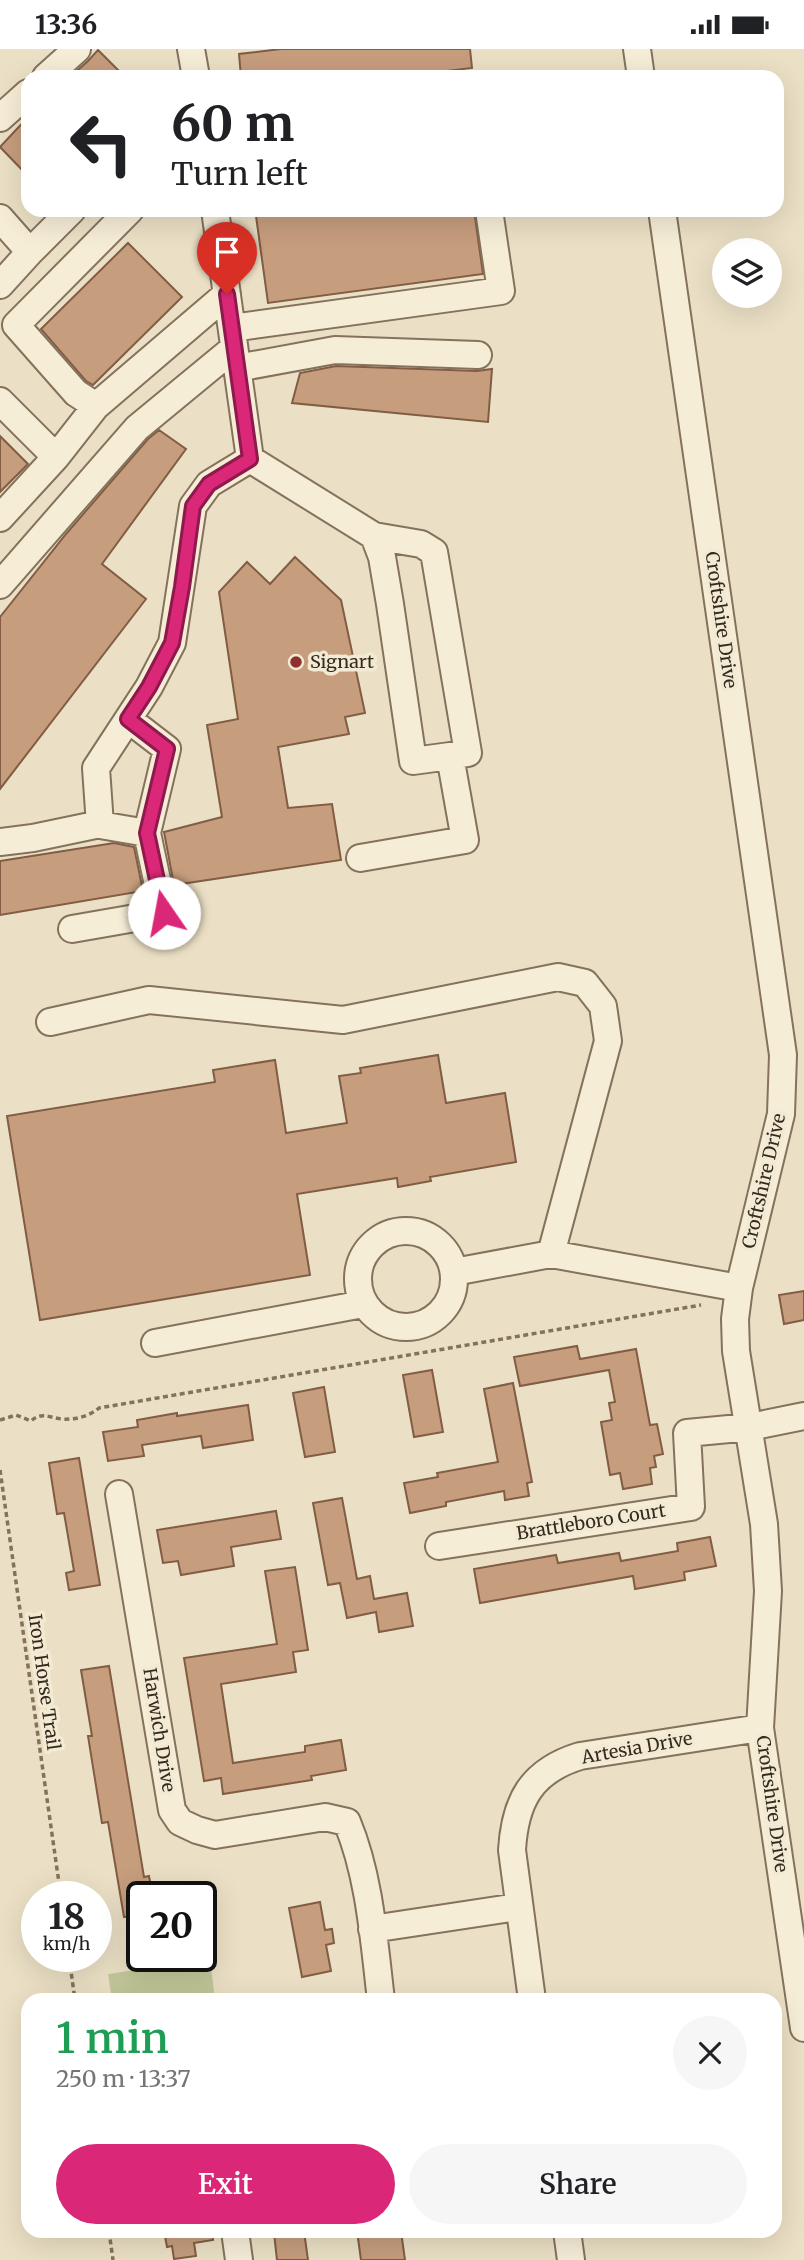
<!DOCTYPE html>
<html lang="en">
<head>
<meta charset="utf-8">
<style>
	body { margin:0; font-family:Merriweather,serif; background:#f6f6f6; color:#202124; height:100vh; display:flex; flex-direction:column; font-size:26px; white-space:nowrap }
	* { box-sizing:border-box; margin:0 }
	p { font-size:23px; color:#757577 }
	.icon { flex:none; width:38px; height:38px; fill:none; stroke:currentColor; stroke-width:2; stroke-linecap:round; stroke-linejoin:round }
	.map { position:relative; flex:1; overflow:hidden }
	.drawer { position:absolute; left:21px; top:1944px; width:761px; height:245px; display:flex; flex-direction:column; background:#fff; border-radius:21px; box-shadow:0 7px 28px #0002 }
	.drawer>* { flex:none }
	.top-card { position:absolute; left:21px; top:21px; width:763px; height:147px; border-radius:21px; box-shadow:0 7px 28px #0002; background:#fff; color:#202124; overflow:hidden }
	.buttons { position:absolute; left:712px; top:189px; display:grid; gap:14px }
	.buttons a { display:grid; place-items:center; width:70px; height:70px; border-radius:50%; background:#fff; box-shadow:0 7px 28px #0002; font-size:35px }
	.speed { position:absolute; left:21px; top:1832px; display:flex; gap:14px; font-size:35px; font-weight:700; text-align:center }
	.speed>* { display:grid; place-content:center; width:91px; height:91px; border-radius:50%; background:#fff; box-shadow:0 7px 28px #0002; line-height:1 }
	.speed small { font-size:18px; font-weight:400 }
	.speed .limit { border:4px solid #111; border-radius:10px; background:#fff; color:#111 }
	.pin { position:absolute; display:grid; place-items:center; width:60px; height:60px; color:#fff; margin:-72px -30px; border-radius:50% 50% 50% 0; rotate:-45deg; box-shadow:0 0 7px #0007 }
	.pin .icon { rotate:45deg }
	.me { position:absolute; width:77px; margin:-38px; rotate:348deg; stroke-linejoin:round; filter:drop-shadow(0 0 5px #0008) }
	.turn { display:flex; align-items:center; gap:24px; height:147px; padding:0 35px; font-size:32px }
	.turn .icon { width:91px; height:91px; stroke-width:2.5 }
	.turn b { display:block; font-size:49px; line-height:60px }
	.round { display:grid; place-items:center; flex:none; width:74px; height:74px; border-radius:37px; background:#f6f6f6 }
	.overview { display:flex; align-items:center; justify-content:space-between; height:119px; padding:0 35px }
	h1 { font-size:42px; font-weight:600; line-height:52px; color:#1e9e55 }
	.action { display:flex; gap:14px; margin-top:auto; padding:14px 35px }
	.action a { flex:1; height:80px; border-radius:42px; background:#db2777; color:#fff; font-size:28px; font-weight:600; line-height:80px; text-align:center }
	.action a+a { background:#f6f6f6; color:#202124 }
	.status { display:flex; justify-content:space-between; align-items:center; height:49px; padding:0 35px; background:#fff; direction:ltr }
	.status svg { height:19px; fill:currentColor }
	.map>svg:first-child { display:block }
</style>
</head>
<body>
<div class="status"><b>13:36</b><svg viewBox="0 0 49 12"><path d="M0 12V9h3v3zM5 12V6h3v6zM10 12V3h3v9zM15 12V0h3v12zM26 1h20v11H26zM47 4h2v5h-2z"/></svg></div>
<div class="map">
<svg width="804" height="2211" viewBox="0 0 804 2211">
	<rect width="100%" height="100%" fill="#ebe0c5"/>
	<!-- green -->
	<path fill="#c2c899" d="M210,1910L215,1951H112L108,1925Z"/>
	<!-- building -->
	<path fill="#c69d7d" stroke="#815d44" stroke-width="2" d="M281,0H470L472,19L398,28H241L239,5Z
		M98,1L125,28H70L88,12Z
		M28,68V127L0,98Z
		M297,161H474L483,225L268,254L256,167Z
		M128,194L182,248L93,336L86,332L41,280Z
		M336,317L477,322L492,320L488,373L292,354L300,324Z
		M159,381L186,400L102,515L146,550L0,740V568L66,485L148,390Z
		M0,387L28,415L0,443Z
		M295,508L341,551L365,664L345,668L349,685L278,698L288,759L332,755L341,811L174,836L164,783L222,768L207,676L238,670L219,543L247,513L270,535Z
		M114,794L134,798L143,842L0,866V812Z
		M438,1006L446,1054L505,1044L516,1113L430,1128L431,1132L398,1138L397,1129L297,1145L310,1226L40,1271L7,1067L215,1033L213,1021L275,1011L286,1084L347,1074L339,1027L361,1024L360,1019Z
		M804,1242V1271L784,1275L779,1246Z
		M577,1297L580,1310L636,1300L650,1376L657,1375L663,1405L654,1407L656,1418L650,1419L652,1435L623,1440L620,1424L610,1426L601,1373L612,1371L609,1354L615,1353L609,1321L520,1337L514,1308Z
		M432,1321L443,1383L414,1388L403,1326Z
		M513,1334L532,1433L527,1434L529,1447L505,1451L504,1442L446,1453V1457L410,1464L404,1434L438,1428L437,1424L498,1413L484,1340Z
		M324,1338L335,1403L305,1408L293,1344Z
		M248,1356L253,1391L203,1399L201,1387L142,1396L144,1407L108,1412L103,1383L138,1378L137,1371L177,1364V1367Z
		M79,1409L100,1536L69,1541L66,1524L74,1522L64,1464L57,1465L49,1414Z
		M342,1449L357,1530L370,1527L374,1550L407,1544L413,1577L379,1583L376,1563L347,1569L340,1534L328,1536L313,1454Z
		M276,1462L281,1490L231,1498L234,1517L181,1526L178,1512L163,1514L157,1481Z
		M710,1488L716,1517L684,1523L685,1531L635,1540L633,1527L480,1554L474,1520L556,1506L558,1514L619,1504L621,1512L678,1502L677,1494Z
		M295,1518L308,1601L293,1603L296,1623L221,1635L233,1714L305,1703V1697L341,1691L346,1721L311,1727L312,1731L223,1745L221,1729L204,1732L184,1609L277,1595L265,1522Z
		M109,1617L144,1828L149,1827L153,1848H142V1865L124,1868L108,1773L102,1774L88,1687H92L81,1621Z
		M320,1853L325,1881L332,1880L334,1894L326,1896L331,1922L302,1928L289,1859Z
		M164,2182H212L213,2191L194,2194L196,2207L174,2210L172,2197L167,2198Z
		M283,2182H304L308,2211H277L274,2184Z
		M357,2182H401L405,2211H361Z"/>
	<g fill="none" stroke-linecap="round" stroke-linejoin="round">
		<defs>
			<path id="minor" d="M191,0L196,28
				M637,0L641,28
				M46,28L77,0
				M0,69L28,44
				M130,161L16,276L76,344L96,357L227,245
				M215,161L250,410
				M662,161L783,1006L781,1065L739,1239L735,1270L736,1302L764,1475L768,1542L760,1679L804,1979
				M0,169L30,203L72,161
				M0,236L30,203
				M232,279L501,242L489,161
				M237,319L335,301L478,306
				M0,352L56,408L96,357
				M250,410L374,487L421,495L434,503L468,704L450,707
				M0,469L56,408
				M0,536L137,379L234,299
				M128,670L167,700L147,784
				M0,793L33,789L100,775
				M360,809L465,791L450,707L413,712L390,555L382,508L374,487
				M72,880L164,864L147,784L100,776L96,719L149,638L172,594L193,457L209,435L250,410
				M50,973L149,951L343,971L558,928L585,934L603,957L608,992L551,1205
				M358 1230a48 48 0 1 1 96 0a48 48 0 1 1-96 0Z
				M454,1223L551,1205L739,1239
				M155,1294L363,1255
				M119,1445L172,1761L180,1773L197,1781L215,1786L325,1768L347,1773C370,1828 374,1893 381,1951
				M439,1497L691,1458L687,1384L750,1378L804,1367
				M372,1880L518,1858
				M532,1951L512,1801C515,1752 531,1722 580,1707L760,1679
				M235,2182L239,2211
				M567,2182L571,2211"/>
		</defs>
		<!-- minor casing -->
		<use href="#minor" stroke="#84725c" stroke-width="30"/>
		<!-- path -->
		<path stroke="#84725c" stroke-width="3.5" stroke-dasharray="5 3.5" stroke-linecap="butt" d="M0,1371L16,1366L31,1372C42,1362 50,1369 62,1370C75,1371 90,1367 99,1359L701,1256
			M0,1421L61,1848
			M69,1908L75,1951
			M109,2182L113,2211"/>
		<!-- minor -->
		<use href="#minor" stroke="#f6edd7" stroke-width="26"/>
	</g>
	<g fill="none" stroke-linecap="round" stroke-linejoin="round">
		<defs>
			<path id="route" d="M164,864L147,784L167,700L128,670L149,638L172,594L182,538L193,457L209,435L250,410L227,245"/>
		</defs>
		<!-- route casing -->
		<use href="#route" stroke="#8e194d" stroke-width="18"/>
		<!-- route -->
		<use href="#route" stroke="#db2777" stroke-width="12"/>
	</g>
	<!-- markers -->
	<circle fill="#8f3131" stroke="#f3ead3" stroke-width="2.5" cx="296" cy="613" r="7"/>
	<g text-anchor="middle" stroke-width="7" stroke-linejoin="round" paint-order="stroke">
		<!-- street labels -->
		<g font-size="18" fill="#352a1f" stroke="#f3ead3">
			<text transform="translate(721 571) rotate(82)" y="6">Croftshire Drive</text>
			<text transform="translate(764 1132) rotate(-77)" y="6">Croftshire Drive</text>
			<text transform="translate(591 1473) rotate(-9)" y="6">Brattleboro Court</text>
			<text transform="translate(44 1633) rotate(82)" y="6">Iron Horse Trail</text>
			<text transform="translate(159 1681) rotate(81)" y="6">Harwich Drive</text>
			<text transform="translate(637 1699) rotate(-10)" y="6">Artesia Drive</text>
			<text transform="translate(772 1755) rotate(82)" y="6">Croftshire Drive</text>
		</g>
		<!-- poi labels -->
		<g font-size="18" fill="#352a1f" stroke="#f3ead3" text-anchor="start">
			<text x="310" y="619">Signart</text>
		</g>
	</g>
</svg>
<div class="buttons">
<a><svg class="icon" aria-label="layers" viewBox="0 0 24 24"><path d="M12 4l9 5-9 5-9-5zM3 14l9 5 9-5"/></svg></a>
</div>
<div class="speed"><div>18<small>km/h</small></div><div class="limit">20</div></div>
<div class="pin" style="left:227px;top:245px;background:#d93025"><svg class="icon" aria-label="arrive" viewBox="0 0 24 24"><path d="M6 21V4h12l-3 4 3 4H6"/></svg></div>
<svg class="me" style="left:164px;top:864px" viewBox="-20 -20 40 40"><circle r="19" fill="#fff"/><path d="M0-13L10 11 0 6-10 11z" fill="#db2777"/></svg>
<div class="top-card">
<div class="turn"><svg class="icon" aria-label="left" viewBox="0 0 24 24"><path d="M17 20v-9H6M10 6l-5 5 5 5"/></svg><div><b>60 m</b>Turn left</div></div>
</div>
<section class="drawer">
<div class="overview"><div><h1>1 min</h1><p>250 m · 13:37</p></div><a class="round"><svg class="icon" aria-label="close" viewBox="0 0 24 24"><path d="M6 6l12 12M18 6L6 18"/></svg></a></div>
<div class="action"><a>Exit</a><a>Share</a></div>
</section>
</div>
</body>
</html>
